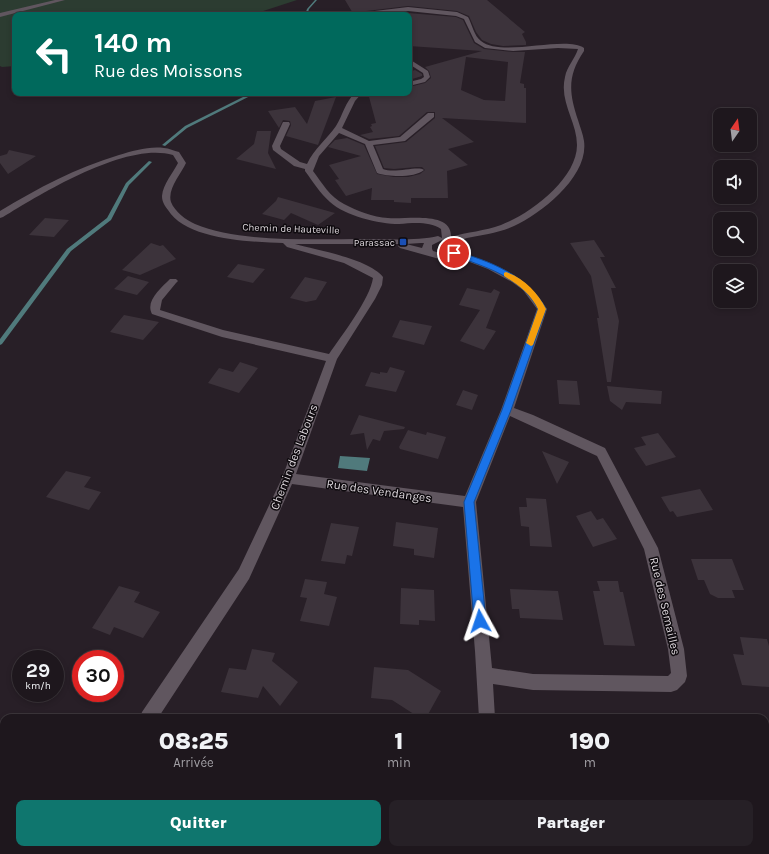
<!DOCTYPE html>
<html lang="fr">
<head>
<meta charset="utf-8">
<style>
	body { margin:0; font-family:Karla,sans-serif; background:#262026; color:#f1f3f6; height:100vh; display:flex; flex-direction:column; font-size:15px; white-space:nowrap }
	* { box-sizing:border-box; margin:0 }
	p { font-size:13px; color:#a19fa4 }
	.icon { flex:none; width:22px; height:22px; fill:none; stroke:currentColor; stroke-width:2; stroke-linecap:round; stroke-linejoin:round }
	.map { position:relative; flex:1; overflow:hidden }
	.sheet { position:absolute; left:0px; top:714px; width:769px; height:140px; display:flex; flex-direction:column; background:#1e171d; border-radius:12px 12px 0 0; box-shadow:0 2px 6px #0003,0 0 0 1px #3c363b }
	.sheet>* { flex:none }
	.banner { position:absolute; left:12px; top:12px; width:400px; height:84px; border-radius:8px; box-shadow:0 2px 6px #0003,0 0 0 1px #3c363b; background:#00695c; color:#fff; overflow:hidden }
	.needle { width:26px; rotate:14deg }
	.tools { position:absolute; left:713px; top:108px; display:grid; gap:8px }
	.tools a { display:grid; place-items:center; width:44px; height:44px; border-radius:8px; background:#1e171d; box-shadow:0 2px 6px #0003,0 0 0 1px #3c363b; font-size:20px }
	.speed { position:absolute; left:12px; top:650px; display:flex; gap:8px; font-size:20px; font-weight:700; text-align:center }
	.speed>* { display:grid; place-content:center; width:52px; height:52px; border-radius:50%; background:#1e171d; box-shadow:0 2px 6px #0003,0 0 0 1px #3c363b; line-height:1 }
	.speed small { font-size:10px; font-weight:400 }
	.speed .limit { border:6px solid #d22; background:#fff; color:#111 }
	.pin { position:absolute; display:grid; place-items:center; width:34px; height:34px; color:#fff; margin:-17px; border:2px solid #fff; border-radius:50%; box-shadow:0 1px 4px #0007 }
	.me { position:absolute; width:44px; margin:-22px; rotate:355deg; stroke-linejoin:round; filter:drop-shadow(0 0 3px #0008) }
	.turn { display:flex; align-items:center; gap:14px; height:84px; padding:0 16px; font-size:18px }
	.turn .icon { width:52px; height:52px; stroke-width:2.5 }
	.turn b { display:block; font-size:28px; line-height:34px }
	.eta { display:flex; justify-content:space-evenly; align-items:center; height:68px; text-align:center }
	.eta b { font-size:24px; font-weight:800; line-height:28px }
	.cta { display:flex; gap:8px; margin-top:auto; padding:8px 16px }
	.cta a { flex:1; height:46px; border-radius:8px; background:#0f766e; color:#fff; font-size:16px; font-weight:800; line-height:46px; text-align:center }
	.cta a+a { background:#262026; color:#f1f3f6 }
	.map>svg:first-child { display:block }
</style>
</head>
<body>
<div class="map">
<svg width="769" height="854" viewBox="0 0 769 854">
	<rect width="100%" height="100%" fill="#281f27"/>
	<!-- green -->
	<path fill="#2c3c31" d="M0,0H297L251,15H15V66L2,67L0,66Z"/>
	<!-- water -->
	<path fill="#507a7c" d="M340,456L370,458L367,471L338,468Z"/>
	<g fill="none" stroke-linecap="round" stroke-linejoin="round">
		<!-- stream -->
		<path fill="#507a7c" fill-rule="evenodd" d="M315,0H317L309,9L307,15H305L307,9Z
			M251,93H256L187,128L165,146L162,145L185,126Z
			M149,161L152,162L129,185L111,220L71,251L2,344L0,345V339L67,249L107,218L126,183Z"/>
	</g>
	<!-- building -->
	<path fill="#3c333b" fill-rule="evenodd" d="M345,0H487L525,32L522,34L526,42V45L503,46L491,44L482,40L476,32L469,16L457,11L408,6L358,12L354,15Z
		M408,13L456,17L463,20L474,43L484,49L513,52H525L520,83L524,84V88H526V123L442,118L474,142L448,149L468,165L447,171L448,198H411V203L394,202V200H371L372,188L346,196L335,180L339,179L329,165L361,156L328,147L335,140L347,138L364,145L377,174L394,177H408L420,174L425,170L422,167H417L394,169L384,168L375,146L406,142L435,118V112H427L399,136L369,139L360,135L373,132L370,127L372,126L371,124L376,123L368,93H409V87L425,83L431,78L429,71L425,67L482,51L409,46V15H386ZM466,57L508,62L505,101L484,100L461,90Z
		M415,70L422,74V76L409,80V72Z
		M336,97L318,145L286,136L291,125L290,121L283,120L279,128L268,111L295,107L307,124L315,101Z
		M257,131H271L268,153L276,169L236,159L254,144Z
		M9,150L36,156L8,174L0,163V156L7,154Z
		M278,197L335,213L318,225L291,213L284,220L262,214L276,201Z
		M45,218L69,220L54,237L29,235Z
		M594,240L605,257H600L616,288H611L619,321L611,382H607L597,318H599L591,276L570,243Z
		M151,243L160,246L163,245L176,259L140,275L122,270Z
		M238,264L265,269L253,283L227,277Z
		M128,276L149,282L137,295L114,289Z
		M305,277L327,282L316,300L306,302L290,298Z
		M467,288L491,293L494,289L500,292L486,328L496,331L484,350L460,341L480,310L459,305Z
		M124,315L159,322L143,340L110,332Z
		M400,320L432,326L424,345L392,337Z
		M240,362L258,368L239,393L208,383L219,368L233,372Z
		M390,367L405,371L396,392L365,386L371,372L380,374V372L387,373Z
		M557,380L577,381L580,405L559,404Z
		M607,386L662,391L661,404L626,402L622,410L610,401Z
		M463,390L478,395L472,410L456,405Z
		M359,415L405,427L404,429L384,431L380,441L373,439L367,450L364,433L350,435Z
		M408,430L426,435L427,432L446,437L438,459L400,449L399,447Z
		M658,433L676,457L646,466L634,448L646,445L641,437Z
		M542,451L569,462L557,484Z
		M66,471L91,477L84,487L101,492L89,510L46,497Z
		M700,489L713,510L677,517L673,511L670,512L661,497Z
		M526,498L546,499L552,547L530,546L529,527L521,526L519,507H527Z
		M591,511L597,520L603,518L617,539L593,547L576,516Z
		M396,522L438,528L434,558L414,555V549L393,546Z
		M331,523L359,527L352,556L347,555L345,564L321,561Z
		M691,559H732L744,590H732L735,598H718L710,594L704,580H698Z
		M305,579L327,582L324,594L337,597L329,626L300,621L307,598L300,597Z
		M597,581H618L620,592H623L635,646L604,645L593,591H600Z
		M119,586L140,592L134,602L160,612L143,638L114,627L110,635L92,628Z
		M401,588L434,590L435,621L419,620V625L400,624Z
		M510,589L558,591L563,620L520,618L519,609H512Z
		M740,637L767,639L769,646V687L742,685L733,654L744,655Z
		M252,649L275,653L272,661L298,682L280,706L263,686L258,698L221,692L229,668L246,670Z
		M374,667L408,670L441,691L426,718H420L392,700L371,698Z"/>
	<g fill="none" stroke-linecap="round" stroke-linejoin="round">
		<!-- minor -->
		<path fill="#60565f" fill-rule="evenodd" d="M55,0H65L0,17V13Z
			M408,7L457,12L468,17C472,24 474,36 481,41C502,58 565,35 584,48V51C567,76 569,93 578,120C580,127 583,134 584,141C589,176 542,213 514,226C499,233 482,235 467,238C461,240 455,242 449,244L442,240L432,245V249L433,251L443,254L451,249L453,244H459L461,246L459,252C497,265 525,274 547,309L514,408L533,415L605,448L658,548L684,649L687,676L685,682L677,690L671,692L533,690L493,684L495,718H479L475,651L463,507L292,484L249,579L158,718H140L142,712L239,569L282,478L326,361L222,337L152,314C145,301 161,288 170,279H176L178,281L176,283L162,300L160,310L223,330L329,354C342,335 370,299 373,278L344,263L287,247L283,243C252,242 186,240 168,210C165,206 162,202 162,196C163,184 173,173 178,163L173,155C127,141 42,193 3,217L0,218V211C38,188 76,168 119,155C133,151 149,146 164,148C169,148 174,151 179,152L186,163C181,174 167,189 171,202C175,212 186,220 195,224C239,243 317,239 365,239C386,239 418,241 438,236L442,238L441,229C429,221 413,223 399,224C379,224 345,216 330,202C320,193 313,182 305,171V169L294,166L273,150L272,146L282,124L283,122H289L290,124L280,146L281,149L300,162L307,164C314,149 327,139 336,126C343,115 345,102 355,93H362L355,101L342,128L369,141L400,137L428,113H434V117L405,141L373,145L383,169C395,174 418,165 424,170C415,178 388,177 377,173L365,144L339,133L319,156L313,171C322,183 330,197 344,204C357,211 373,217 388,218C405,220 452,210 451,237C467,232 485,231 501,225C530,214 577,179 577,145C577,121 559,102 565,77C567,66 575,59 578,49L558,48L513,51L485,48L475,42L464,19L456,16L408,11L372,15H355L358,13ZM421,243H424L422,248L406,244ZM295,244H400L398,246L400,248L443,260L454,256L488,269L512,282L523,290L537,309L501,410L465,496L296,474L337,359L375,299L382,285L383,277C369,259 317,250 295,244ZM510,416L597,456L644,549L668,649L671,673L668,676L533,674L492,668L476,502Z
			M409,59L428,71L430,77L425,82L409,86V82L421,79L424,77L423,73L409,64Z
			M96,850H114L113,854H95Z
			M495,850H514L515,854H496Z"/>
	</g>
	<!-- route -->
	<path fill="#1a73e8" stroke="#114b97" d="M454,251C488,260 529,276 546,309L511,410L474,502L486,621L484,625L480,627L476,625L474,621L464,502L502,410L538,309C522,277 483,266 452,255V252Z"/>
	<!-- slow -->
	<path fill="#f59e0b" d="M506,272C524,278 538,293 546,309L533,345L531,346L526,343L538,309C530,293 518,285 504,276V273Z"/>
	<!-- markers -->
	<rect fill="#1a4fb4" stroke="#0e0a0e" stroke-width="1.5" x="399" y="238" width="8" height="8" rx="2"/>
	<g text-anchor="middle" stroke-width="3" stroke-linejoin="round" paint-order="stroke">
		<!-- far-street labels -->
		<g font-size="10" fill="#ddd7dc" stroke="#0e0a0e">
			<text transform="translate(291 228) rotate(2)" y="4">Chemin de Hauteville</text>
		</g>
		<!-- far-poi labels -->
		<g font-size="10" fill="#ddd7dc" stroke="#0e0a0e" text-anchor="end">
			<text x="395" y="246">Parassac</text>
		</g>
		<!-- street labels -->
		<g font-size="12" fill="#ddd7dc" stroke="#0e0a0e">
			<text transform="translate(294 457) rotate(-69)" y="4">Chemin des Labours</text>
			<text transform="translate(379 491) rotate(8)" y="4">Rue des Vendanges</text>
			<text transform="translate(665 606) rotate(77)" y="4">Rue des Semailles</text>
		</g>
	</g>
</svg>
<div class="tools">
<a><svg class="needle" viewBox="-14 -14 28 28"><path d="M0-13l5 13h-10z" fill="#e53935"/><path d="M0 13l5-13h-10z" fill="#a19fa4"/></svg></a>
<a><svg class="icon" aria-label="sound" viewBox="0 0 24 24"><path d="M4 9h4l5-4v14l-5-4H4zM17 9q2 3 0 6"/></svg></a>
<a><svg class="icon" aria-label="search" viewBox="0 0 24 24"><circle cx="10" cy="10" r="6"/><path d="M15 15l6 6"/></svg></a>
<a><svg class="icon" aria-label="layers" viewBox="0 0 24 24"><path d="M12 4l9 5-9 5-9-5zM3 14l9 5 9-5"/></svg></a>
</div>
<div class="speed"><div>29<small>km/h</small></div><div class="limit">30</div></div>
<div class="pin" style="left:454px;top:253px;background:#d93025"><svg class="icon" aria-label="arrive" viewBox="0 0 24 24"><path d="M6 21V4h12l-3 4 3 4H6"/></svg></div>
<svg class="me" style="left:480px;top:621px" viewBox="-20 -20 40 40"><path d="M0-17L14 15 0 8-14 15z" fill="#1a73e8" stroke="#fff" stroke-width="4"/></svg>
<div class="banner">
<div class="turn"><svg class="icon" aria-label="left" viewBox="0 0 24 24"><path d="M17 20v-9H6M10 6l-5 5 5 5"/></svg><div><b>140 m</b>Rue des Moissons</div></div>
</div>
<section class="sheet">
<div class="eta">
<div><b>08:25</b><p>Arrivée</p></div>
<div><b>1</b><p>min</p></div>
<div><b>190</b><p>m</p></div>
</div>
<div class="cta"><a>Quitter</a><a>Partager</a></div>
</section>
</div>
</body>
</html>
